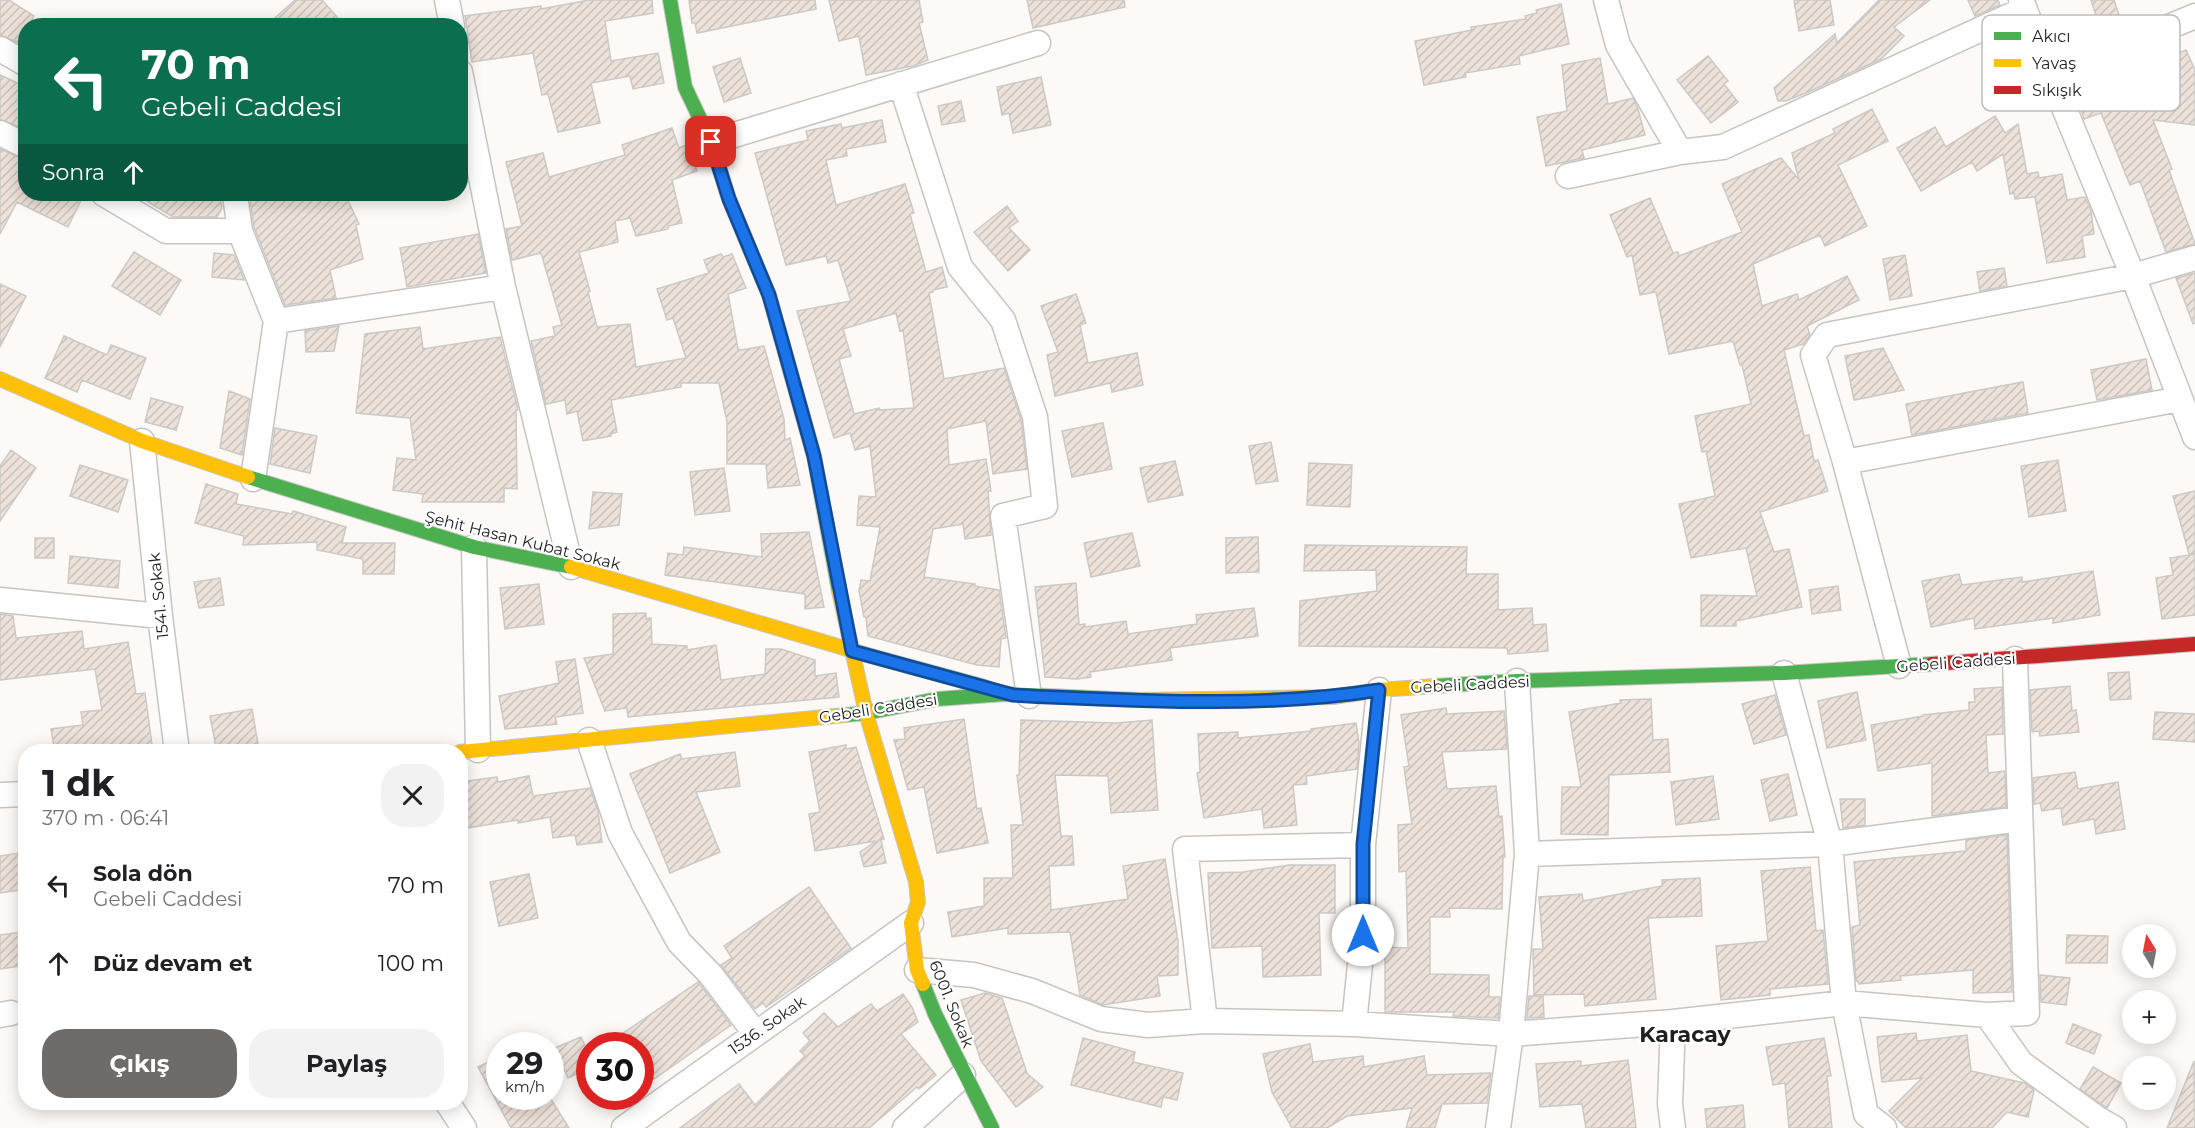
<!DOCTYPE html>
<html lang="tr">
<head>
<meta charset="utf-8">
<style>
	body { margin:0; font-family:Montserrat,sans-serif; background:#f2f2f2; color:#202124; height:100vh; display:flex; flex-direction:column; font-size:22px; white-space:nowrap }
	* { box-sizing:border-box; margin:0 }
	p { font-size:20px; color:#757577 }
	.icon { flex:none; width:33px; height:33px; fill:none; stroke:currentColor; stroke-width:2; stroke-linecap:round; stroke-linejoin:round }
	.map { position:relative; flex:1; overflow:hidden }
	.panel { position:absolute; left:18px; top:744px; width:450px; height:366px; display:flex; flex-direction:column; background:#fff; border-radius:24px; box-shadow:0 3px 15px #0003 }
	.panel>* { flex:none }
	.top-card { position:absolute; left:18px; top:18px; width:450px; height:183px; border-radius:24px; box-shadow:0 3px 15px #0003; background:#0b6e4f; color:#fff; overflow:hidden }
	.needle { width:39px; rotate:350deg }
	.buttons { position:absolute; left:2122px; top:924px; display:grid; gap:12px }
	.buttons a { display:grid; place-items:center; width:54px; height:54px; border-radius:50%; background:#fff; box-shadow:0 3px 15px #0003; font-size:30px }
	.speed { position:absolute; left:486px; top:1032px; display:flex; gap:12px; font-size:30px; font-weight:700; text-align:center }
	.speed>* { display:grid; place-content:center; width:78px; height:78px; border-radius:50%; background:#fff; box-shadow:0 3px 15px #0003; line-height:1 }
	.speed small { font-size:15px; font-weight:400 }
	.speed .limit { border:9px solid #d22; background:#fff; color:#111 }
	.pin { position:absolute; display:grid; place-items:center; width:51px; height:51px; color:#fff; margin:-26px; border-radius:12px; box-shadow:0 3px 9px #0006 }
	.me { position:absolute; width:66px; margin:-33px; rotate:0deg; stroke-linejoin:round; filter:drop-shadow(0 0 4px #0008) }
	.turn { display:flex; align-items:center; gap:21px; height:126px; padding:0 24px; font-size:27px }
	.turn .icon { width:78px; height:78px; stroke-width:2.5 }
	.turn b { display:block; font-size:42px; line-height:51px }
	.then { display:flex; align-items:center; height:57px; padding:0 24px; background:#0003; gap:12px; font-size:22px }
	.round { display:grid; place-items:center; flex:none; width:63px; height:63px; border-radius:24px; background:#f2f2f2 }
	.headline { display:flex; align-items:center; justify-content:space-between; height:102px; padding:0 24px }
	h1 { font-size:36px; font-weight:700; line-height:45px }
	.button { display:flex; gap:12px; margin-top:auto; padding:12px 24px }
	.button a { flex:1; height:69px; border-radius:24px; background:#6e6b69; color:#fff; font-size:24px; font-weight:700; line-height:69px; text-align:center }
	.button a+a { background:#f2f2f2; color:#202124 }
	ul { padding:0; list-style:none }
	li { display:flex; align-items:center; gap:18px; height:78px; padding:0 24px }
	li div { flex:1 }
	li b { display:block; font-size:22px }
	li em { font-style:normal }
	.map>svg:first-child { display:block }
</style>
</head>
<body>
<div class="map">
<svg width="2195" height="1128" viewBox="0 0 2195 1128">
	<defs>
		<pattern id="building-hatch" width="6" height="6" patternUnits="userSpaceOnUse" patternTransform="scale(1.5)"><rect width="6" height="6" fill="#ede2da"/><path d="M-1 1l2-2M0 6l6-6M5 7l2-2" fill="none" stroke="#cbc1bb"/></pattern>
	</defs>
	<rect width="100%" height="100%" fill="#fcf9f6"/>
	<!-- building -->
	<path fill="url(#building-hatch)" stroke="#cbc9c6" stroke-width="1.5" fill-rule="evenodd" d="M0,0H9L34,16L28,26H26V29L17,42L0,35Z
		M295,0H322L345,26H266Z
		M589,0H652L653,13L605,21L611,61L658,53L664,83L633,89L630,76L591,83L600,123L558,132L548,94L542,95L533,53L472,62L465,16L541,6V9Z
		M689,0H815L816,9L697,33L695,23H692Z
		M829,0H919L923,22L919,23L928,60L913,66L866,75L859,36L839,41Z
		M1027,0H1124L1125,7L1033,28Z
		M1794,0H1830L1834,25L1799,31Z
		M1879,0H1930L1894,27L1904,36L1881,59L1808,92L1786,101H1778L1774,88L1835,34L1837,43Z
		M1968,0H1998L2000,5L1975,16Z
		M2091,0H2114L2123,27L2103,37Z
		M1561,4L1569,44L1519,56L1520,64L1465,73L1466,77L1424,85L1415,41L1472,30L1471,27L1526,19L1525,16L1537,13L1536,10Z
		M2186,50L2195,70V125L2153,120L2172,169L2169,170L2195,244L2166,252L2140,181L2130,185L2101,113L2084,119L2075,88L2093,76L2095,82L2144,65L2145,68Z
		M1708,56L1728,81L1724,84L1738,102L1711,123L1677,80Z
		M740,58L751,93L724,102L713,67Z
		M1600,58L1608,104L1633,98L1638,109L1645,135L1582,150L1584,158L1546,166L1537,117L1567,111L1562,65Z
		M0,75L26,87V130L0,119Z
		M1041,77L1051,125L1013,133L1009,113L1002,115L997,87Z
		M961,101L965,121L942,125L938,106Z
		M1872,109L1888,141L1838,165L1867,226L1825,246L1820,235L1753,264L1762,306L1797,294L1799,300L1847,276L1859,300L1807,326L1810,335L1803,344L1784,350L1804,436L1809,435L1814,461L1818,460L1828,491L1760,512L1774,552L1789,549L1802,607L1736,621V626H1701V595L1757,596L1746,548L1691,558L1679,504L1715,496L1706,451L1702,452L1695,416L1751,404L1742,365H1740L1733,341L1669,354L1656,292L1640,295L1632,255L1627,257L1610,215L1650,198L1673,253L1678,252L1679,256L1742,232L1722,184L1781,158L1799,180L1792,153L1835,133L1833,129Z
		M1995,116L2005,133L2018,124L2027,174L2038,172L2039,178L2062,174L2067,200L2085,197L2091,211L2094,234L2082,236L2085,257L2047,263L2035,197L2015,199L2014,193L2010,194L2003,154L1977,171L1972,162L1921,191L1897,148L1935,127L1946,147Z
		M882,120L886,142L846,149L847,156L826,160L836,205L905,184L914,213L910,214L926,272L942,267L947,287L933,290V292L929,293L944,379L1004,368L1021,420L1027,469L993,474L986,421L947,429L949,465L986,459L991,491H988L991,535L965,539L963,524L933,529L924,577L975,584L974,586L999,590L1006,638L1001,639L999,667L977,665L868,636L866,617H864L859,591L861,580L870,581L880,527L857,525L859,496L876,497L870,446L855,450L850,433L834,438L797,311L851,301L838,260L828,263L826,256L786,265L755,153L808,140L806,131L841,124L842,128ZM896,313L900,331L903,330L914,408L880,410L879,408L854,414L839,359L851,356L843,329Z
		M672,128L679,148L689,144L697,171L672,180L682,223L668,226V229L636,236L630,218L615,221L618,242L579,252L590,291L588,292L597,327L630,324L636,367L686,358L673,318L667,320L657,289L709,273L704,260L721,254L723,257L732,254L746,288L728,294L738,349L741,350L764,346L784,419L785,440L790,438L800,485L768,488L766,464H727V422L719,383H681V387L611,400L617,432L611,434V436L583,441L577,411L567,414L565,400L546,404L531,341L555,336L553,327L562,325L541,253L512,260L506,229L522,226L506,162L543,153L549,177L625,155L622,145Z
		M0,149L26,160V194H84L68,227L17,202L0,234Z
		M135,194H219L222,208L217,217H173Z
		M289,194H345L359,224L356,225L363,259L330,270L336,298L285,305L254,227L250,199Z
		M1007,206L1018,221L1009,228L1030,250L1008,271L974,232Z
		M478,234L486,273L407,287L400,248Z
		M134,252L181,280L160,315L112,286Z
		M214,253L234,255L244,280L212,277Z
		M1905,255L1912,296L1890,300L1883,259Z
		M2004,268L2007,286L1980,291L1977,272Z
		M2195,273V323L2193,324L2176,278Z
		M0,284L26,296L0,347Z
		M1076,294L1086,323L1080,325L1088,363L1137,353L1143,385L1112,392L1110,383L1055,396L1047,355L1058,352L1041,306Z
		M339,326L334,351L306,352L305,331Z
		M420,327L423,349L500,337L518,410H516L517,489L504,488V502H422L423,494L393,490L397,458L416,460L410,418L356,413L365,334Z
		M64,336L107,355L111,345L146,358L130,399L82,380L77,392L45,378Z
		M1883,348L1904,390L1854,400L1845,356Z
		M2146,359L2152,390L2097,400L2091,370Z
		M2023,382L2028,413L1912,435L1906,404Z
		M229,391L250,399L242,455L220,448Z
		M151,398L183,407L176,430L145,422Z
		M1103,423L1112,469L1072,477L1062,431Z
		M275,428L317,436L310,473L270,464Z
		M1271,442L1278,481L1256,484L1249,446Z
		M11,450L36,468L0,521V466Z
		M2058,460L2066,511L2029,517L2021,466Z
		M1175,461L1183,495L1148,502L1140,468Z
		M1309,463L1352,465L1350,507L1307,505Z
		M80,465L128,480L118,512L70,496Z
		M724,468L730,511L695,515L690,472Z
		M206,484L238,494L236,504L292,514L293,511L346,527L342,543H395L394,574H363V559L317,550V542L243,545L244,536L195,523Z
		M2195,491V553L2189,554L2173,496Z
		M593,492L622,494L619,525L589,529Z
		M809,532L824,607L805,609V594L665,575L668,553L683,555L684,547L762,557L761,534Z
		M1132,533L1140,566L1091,577L1084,543Z
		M1258,537L1259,572L1226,573V538Z
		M35,538H54V558H35Z
		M1305,545L1467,547L1466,574H1498V610L1532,608L1533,625L1546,624L1548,651L1508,654L1507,648L1299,646L1300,601L1377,591L1376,570L1304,571Z
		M2195,554V615L2162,619L2156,578L2173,575L2170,558Z
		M70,556L120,561L118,588L68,583Z
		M2093,571L2100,615L2053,623V618L1975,629L1974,618L1931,627L1922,581L1959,574L1962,585L2022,577V582Z
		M220,578L224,605L199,608L194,582Z
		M1076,583L1079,625L1085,624V627L1126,621L1128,634L1197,624L1196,615L1254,608L1258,636L1170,648L1172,660L1090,672L1091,677L1077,679L1045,677L1035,587Z
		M539,584L544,624L505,629L500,588Z
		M1838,586L1841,610L1812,614L1809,590Z
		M646,613V619L651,618L652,644L687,646V650L716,645L721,680L765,674L766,649H781L815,660V676L836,673L839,697L628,717L627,708L605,711L584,658L613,654V614Z
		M0,614L13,616L16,638L82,631L84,649L128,642L136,694L145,693L153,752H55L51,729L83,725L81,712L102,710L95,669L0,680Z
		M575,659L583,713L555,717L557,724L505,729L499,696L559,683L556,662Z
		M2129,672L2131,699L2110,700L2108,673Z
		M2070,686L2072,711L2076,710L2079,732L2040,736L2039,731L2032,732L2030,690Z
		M2002,687L2003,734L1986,735L1988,773L2005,771L2006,807L1932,816V763L1878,771L1871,725L1923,716V715L1969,710V702H1975L1974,689Z
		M1857,692L1866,740L1827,748L1818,701Z
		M1775,695L1786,735L1754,744L1742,704Z
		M1651,699L1653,740L1668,739L1670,772L1609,775L1608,835L1561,834L1562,787H1581L1569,712L1621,703L1620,700Z
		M1446,708L1447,714L1504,711L1507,749L1442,752L1447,789L1496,786L1499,817L1502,816L1505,857H1503L1502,909L1449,908L1450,917H1430V974L1489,975V997H1500L1498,1018L1453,1016L1454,1012H1385V947L1408,948L1406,871L1399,872L1398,825L1412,824L1404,767L1409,766L1401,715Z
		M252,709L259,750L217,752L210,716Z
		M2155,712L2195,714V742L2153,739Z
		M964,719L977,809L981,808L988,843L937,853L924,787L908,790L894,740L905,739L904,728Z
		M1021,720L1116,723L1152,720L1158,810L1111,813L1108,776L1055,775L1061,836H1072L1074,865L1049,866L1051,910L1128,899L1123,866L1165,859L1178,941V975L1157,976L1160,996L1103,1005L1080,995L1070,932L1008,934V928L952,937L948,912L984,906V878H1013L1011,825H1023L1017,775H1019Z
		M1356,723L1359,743L1357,769L1306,776L1307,784L1293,785L1297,825L1264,828L1262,809L1204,818L1197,773L1200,772L1198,734L1238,732V738L1311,731V729Z
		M846,745V749L856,747L884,839L881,840L886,863L864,867L860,852L876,841L815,851L809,814L820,812L809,752Z
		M735,752L740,786L696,792L720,852L670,873L630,774L680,754L682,759Z
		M2075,772L2078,789L2118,782L2125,829L2096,834L2094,819L2063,825L2061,808L2042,811L2040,803L2034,804L2033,778Z
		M1788,774L1797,815L1770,821L1761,780Z
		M529,776L533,796L590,788L598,811L602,842L577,845L575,835L553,838L550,817L518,823V820L460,829V782L497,777L498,782Z
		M1713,776L1719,819L1676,825L1671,782Z
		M1840,799H1865V825L1843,828Z
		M2007,835L2012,992L1973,993V970L1900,976L1901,980L1859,984L1858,981H1856L1852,927L1860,925L1854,862L1966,851V840Z
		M26,852V889L0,893V856Z
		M1289,865H1335V913H1319L1321,975L1263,977L1262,946L1212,948L1208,873L1243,872Z
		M1810,867L1816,931L1823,930L1828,984L1770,989V995L1721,1000L1716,946L1768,941L1761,871Z
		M529,874L538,918L499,926L490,882Z
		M1700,878L1702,916L1648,918L1656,999L1585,1006L1584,994L1534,995L1533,949H1543L1539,897L1582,894L1583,901L1662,886V880Z
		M809,887L851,948L766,1007L763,1003L755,1009L721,965L732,958L724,946Z
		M21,932L26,965L0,969V935Z
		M2067,935L2108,936L2107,963H2066Z
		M2040,975L2070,978L2066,1005L2041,1002Z
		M698,982L731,1025L654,1079L640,1060V1046H630L622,1034Z
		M985,993L1002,998L1009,1018H1007L1009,1019L1027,1073L1025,1072L1043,1087L1016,1107L981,1061L961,1000Z
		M903,994L912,1007L918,1022L901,1034L936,1075L919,1089L917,1087L869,1128H680L739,1084L755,1105L805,1056L800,1051L810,1041L803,1033L824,1013L838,1027L871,1004L877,1011Z
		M1529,996H1543L1544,1017L1527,1018Z
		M2073,1024L2101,1035L2094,1054L2066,1043Z
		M1916,1033L1917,1041L1967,1035L1971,1071L2024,1083L2034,1090L2028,1117L2007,1112L1992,1128H1906L1889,1111L1922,1078L1882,1082L1877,1037Z
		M581,1037L590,1056V1068L568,1078L555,1048Z
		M1083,1038L1135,1052L1133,1062L1183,1073L1177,1100L1163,1097L1161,1107L1071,1085Z
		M1824,1038L1831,1076H1827L1832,1128H1789L1785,1083L1773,1085L1766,1047Z
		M1310,1044L1313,1062L1363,1056L1364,1067L1424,1056L1427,1075L1491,1073L1487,1103L1442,1104L1435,1128H1406L1412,1108L1347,1116L1327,1128H1292L1272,1092L1263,1054Z
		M500,1056V1096H549L569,1128H511L478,1067Z
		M1628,1060L1636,1128H1586L1582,1104L1540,1107L1536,1064L1581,1061V1066Z
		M2194,1061L2195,1128H2167Z
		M2093,1067L2121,1083L2107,1108L2080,1089Z
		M1743,1105L1745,1128H1707L1705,1109Z"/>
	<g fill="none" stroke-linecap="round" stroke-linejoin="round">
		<defs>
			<path id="street" d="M447,0L452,26
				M1606,0L1618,45L1680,152L1723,147L2025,9
				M2021,0L2051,76
				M0,49L26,64
				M460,72L503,287L571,567
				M901,84L960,267L1003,320L1035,417L1045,506L1003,516L1029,696
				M0,133L26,146
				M711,142L1038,43
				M1568,176L1680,152
				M104,194L166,231H240L276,321L253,479
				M233,194L235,195L240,231
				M2195,258L2133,276L2195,437
				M276,321L503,287
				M142,441L160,616L177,752
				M1845,462L1813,355L1827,335L2133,276L2051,76L2195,16
				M474,547L478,750
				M0,600L160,616
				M1899,666L1845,462L2180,399
				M1784,673L1830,844L1844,1003L1866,1114L1884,1128
				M589,740L620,833L679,942L711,975L755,1033
				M0,795L26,794
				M1527,854L1830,844L2020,819
				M917,970L974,975L1032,991L1101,1019L1148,1025L1205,1021L1354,1024L1511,1034L1673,1022L1844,1003L1987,1015L2027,1013L2015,659
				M0,1015L11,1013
				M1987,1015L2021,1063L2098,1119L2114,1128
				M1205,1021L1185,849L1363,845
				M1673,1022L1670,1104L1673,1128
				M1354,1024L1363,935V845L1379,690
				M447,1102L464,1128
				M624,1128L911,923
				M905,1128L963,1075
				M1498,1128L1511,1034L1527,854L1517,681"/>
			<path id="fast" d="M670,0L685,87L711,142L729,199L769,295L814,456L839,591
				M248,477L474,547L571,567
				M871,656L985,687
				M1435,686L1517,681L1784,673L1932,664
				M845,715L866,713L937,699L1005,694L1138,700
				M923,984L935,1014L992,1128"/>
			<path id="slow" d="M0,379L142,441L248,477
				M571,567L871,656
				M839,591L866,713L916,882L918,902L911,923L917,970L923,984
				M1138,700L1333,697L1379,690L1435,686
				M460,752L845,715"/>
			<path id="jam" d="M1932,664L2195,644"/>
		</defs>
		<!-- street casing -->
		<use href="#street" stroke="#c7c5c2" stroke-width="27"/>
		<!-- fast casing -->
		<use href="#fast" stroke="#c7c5c2" stroke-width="16"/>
		<!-- slow casing -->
		<use href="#slow" stroke="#c7c5c2" stroke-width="16"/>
		<!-- jam casing -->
		<use href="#jam" stroke="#c7c5c2" stroke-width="16"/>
		<!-- street -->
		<use href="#street" stroke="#fffefe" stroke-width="24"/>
		<!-- fast -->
		<use href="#fast" stroke="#4caf50" stroke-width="14"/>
		<!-- slow -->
		<use href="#slow" stroke="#ffc107" stroke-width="14"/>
		<!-- jam -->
		<use href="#jam" stroke="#c62828" stroke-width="14"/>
	</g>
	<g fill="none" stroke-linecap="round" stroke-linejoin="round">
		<defs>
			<path id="route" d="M711,142L729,199L769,295L782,341L814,456L852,651L1013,695L1029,696C1143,701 1266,708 1379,690L1363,844V935"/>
		</defs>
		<!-- route casing -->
		<use href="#route" stroke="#114b97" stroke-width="15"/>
		<!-- route -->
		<use href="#route" stroke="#1a73e8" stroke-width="10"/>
	</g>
	<g text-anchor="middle" stroke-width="4.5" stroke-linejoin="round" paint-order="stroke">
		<!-- street labels -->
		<g font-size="16" fill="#211f1d" stroke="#fff">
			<text transform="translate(523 540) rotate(14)" y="6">Şehit Hasan Kubat Sokak</text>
			<text transform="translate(158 596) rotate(-96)" y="6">1541. Sokak</text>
			<text transform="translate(1956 662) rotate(-4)" y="6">Gebeli Caddesi</text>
			<text transform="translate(1470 684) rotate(-3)" y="6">Gebeli Caddesi</text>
			<text transform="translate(878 708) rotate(-9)" y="6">Gebeli Caddesi</text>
			<text transform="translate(952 1004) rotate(68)" y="6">6001. Sokak</text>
			<text transform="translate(767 1025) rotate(-35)" y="6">1536. Sokak</text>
		</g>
		<!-- district labels -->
		<g font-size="22" font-weight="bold" fill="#211f1d" stroke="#fff">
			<text x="1685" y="1042">Karacay</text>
		</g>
	</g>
	<!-- legend -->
	<rect x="1982" y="15" width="198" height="96" rx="9" fill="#fff" stroke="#bcbcbb" stroke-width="1.5"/>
	<rect x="1994" y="32" width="27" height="8" fill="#4caf50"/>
	<rect x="1994" y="59" width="27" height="8" fill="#ffc107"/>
	<rect x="1994" y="86" width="27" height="8" fill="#c62828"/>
	<g font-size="16" fill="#211f1d">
		<text x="2032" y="42">Akıcı</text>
		<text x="2032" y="69">Yavaş</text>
		<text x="2032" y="96">Sıkışık</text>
	</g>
</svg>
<div class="buttons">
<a><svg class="needle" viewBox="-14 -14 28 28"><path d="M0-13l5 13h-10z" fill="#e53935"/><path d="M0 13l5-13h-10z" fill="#757577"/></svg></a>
<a>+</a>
<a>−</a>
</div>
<div class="speed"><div>29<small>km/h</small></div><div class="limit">30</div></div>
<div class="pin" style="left:711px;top:142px;background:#d93025"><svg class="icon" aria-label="arrive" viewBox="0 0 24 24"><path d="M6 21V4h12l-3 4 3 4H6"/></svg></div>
<svg class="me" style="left:1363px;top:935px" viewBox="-20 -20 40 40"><circle r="19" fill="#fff"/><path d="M0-13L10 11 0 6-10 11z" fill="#1a73e8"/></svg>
<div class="top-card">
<div class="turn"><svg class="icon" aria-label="left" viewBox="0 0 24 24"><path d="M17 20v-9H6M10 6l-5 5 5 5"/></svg><div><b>70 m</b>Gebeli Caddesi</div></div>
<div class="then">Sonra<svg class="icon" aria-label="ahead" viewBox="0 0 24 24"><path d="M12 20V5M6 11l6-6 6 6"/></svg></div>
</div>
<section class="panel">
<div class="headline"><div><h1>1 dk</h1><p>370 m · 06:41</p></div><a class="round"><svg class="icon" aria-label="close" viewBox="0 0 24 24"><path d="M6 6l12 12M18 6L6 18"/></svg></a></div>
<ul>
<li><svg class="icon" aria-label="left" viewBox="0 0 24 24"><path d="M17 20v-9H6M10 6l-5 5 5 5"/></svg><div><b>Sola dön</b><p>Gebeli Caddesi</p></div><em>70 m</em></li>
<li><svg class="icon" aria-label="ahead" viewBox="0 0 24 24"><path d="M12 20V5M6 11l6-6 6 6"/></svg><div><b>Düz devam et</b></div><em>100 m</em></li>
</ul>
<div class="button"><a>Çıkış</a><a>Paylaş</a></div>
</section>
</div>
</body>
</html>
